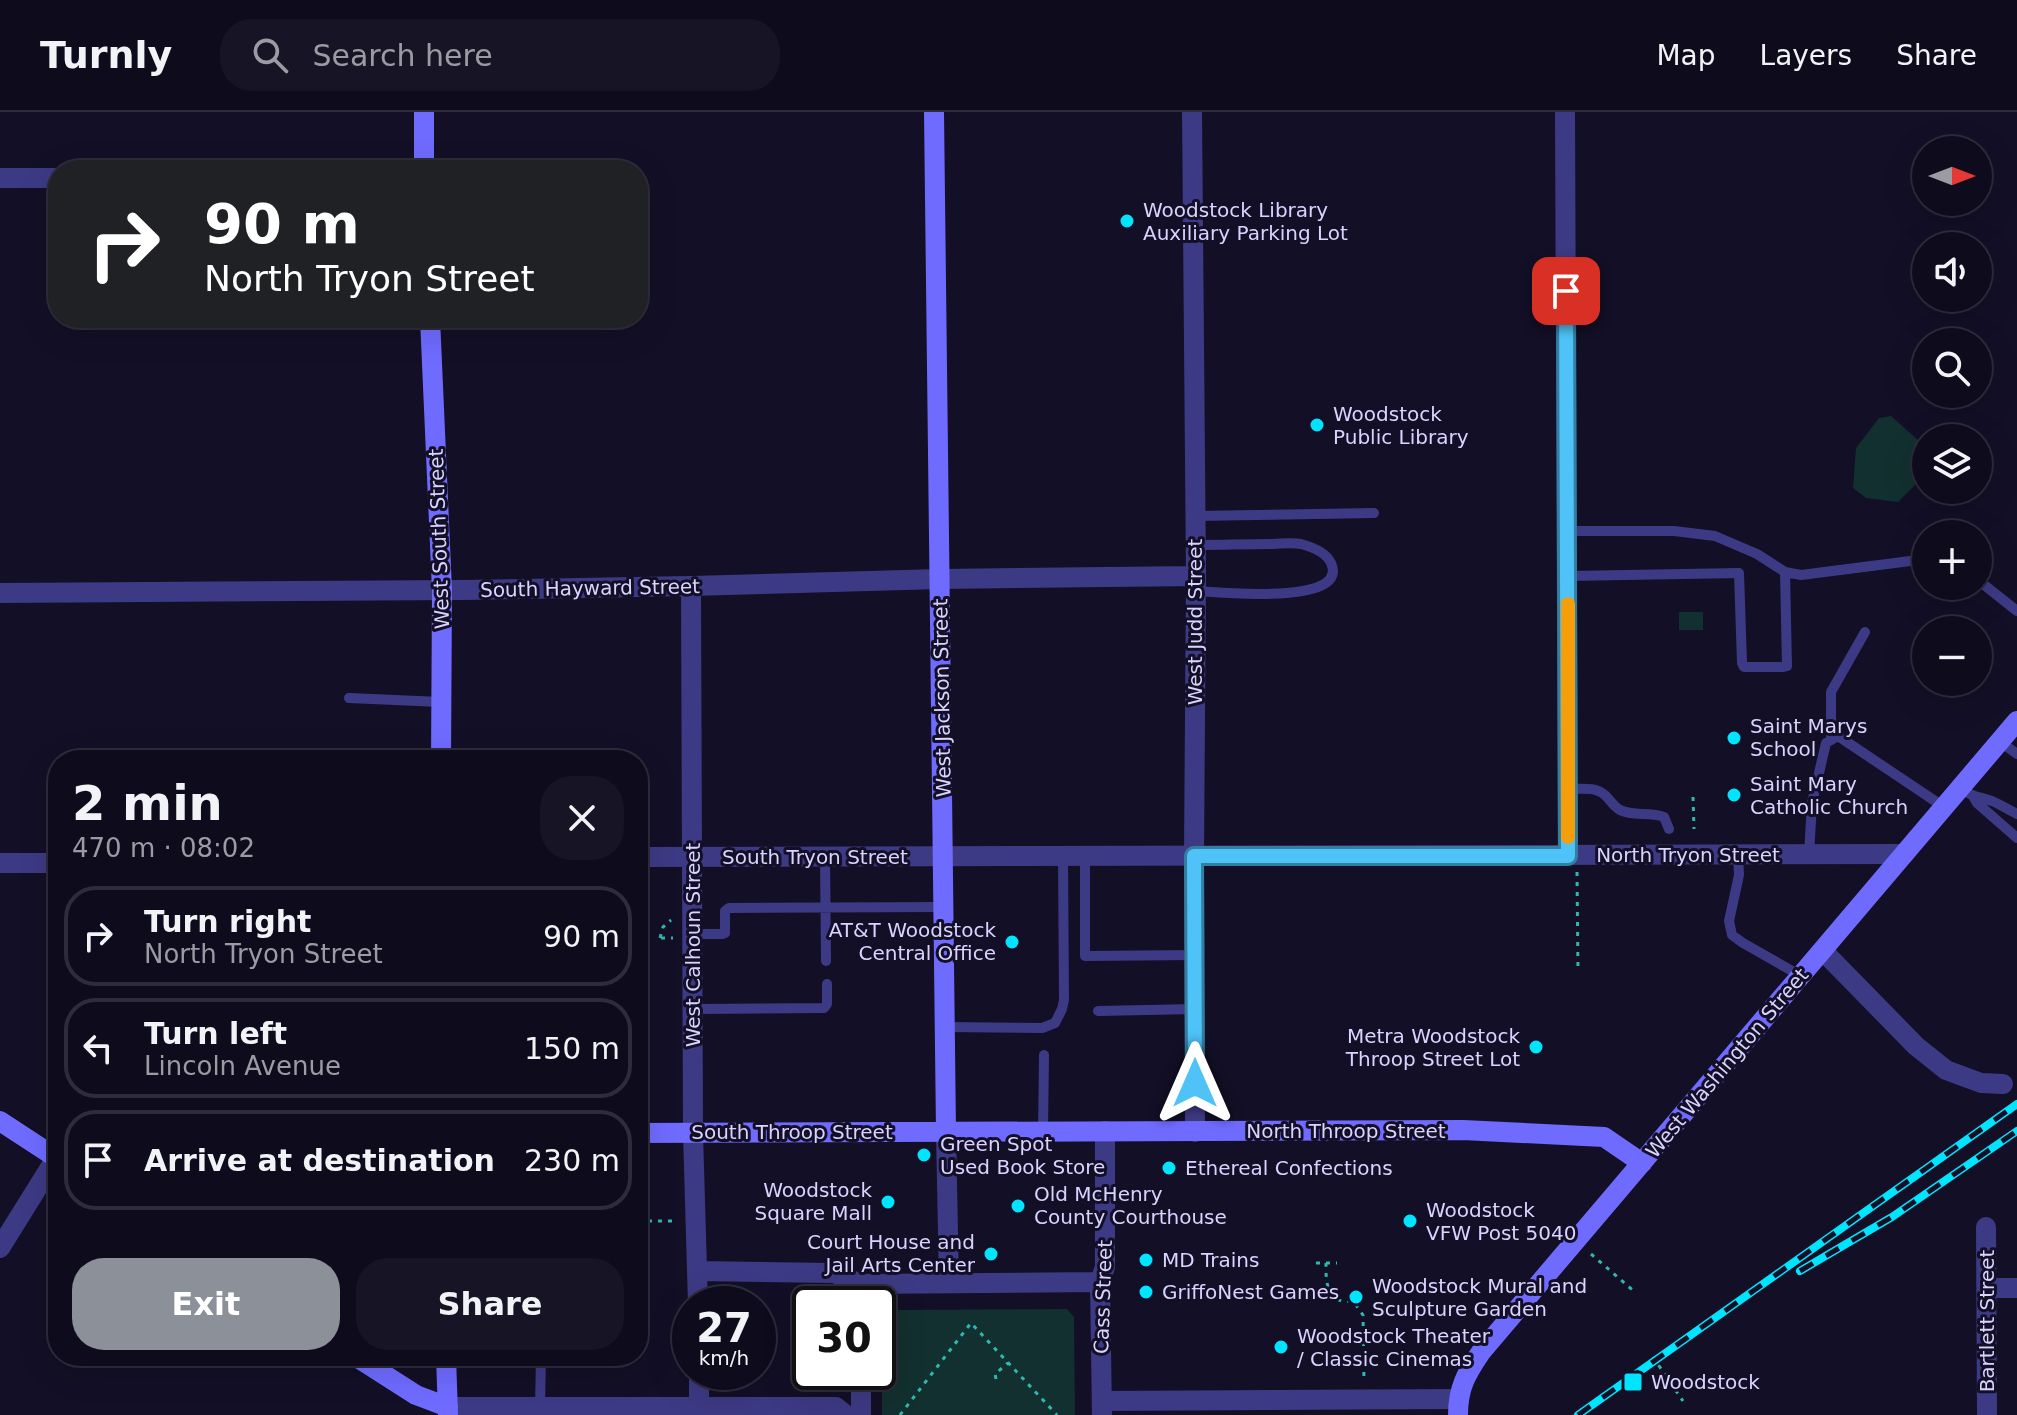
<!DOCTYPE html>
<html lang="en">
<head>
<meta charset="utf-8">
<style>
	body { margin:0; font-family:"DejaVu Sans",sans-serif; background:#171425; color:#f1f3f6; height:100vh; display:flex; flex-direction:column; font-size:30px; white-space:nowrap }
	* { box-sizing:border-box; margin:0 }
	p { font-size:26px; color:#9b9ba3 }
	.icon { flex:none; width:44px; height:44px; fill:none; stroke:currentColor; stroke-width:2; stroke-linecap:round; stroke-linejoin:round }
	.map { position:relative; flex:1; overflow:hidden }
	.drawer { position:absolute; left:48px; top:638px; width:600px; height:616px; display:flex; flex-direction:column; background:#0e0b1c; border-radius:32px; box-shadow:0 8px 32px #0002,0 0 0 2px #2e2b3b }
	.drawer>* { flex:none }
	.banner { position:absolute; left:48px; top:48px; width:600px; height:168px; border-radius:32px; box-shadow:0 8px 32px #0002,0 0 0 2px #2e2b3b; background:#202124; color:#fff; overflow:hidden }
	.needle { width:52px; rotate:90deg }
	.buttons { position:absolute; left:1912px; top:24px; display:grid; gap:16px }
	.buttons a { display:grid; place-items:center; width:80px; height:80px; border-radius:50%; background:#0e0b1c; box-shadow:0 8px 32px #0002,0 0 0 2px #2e2b3b; font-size:40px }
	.speed { position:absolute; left:672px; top:1174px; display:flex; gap:16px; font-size:40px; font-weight:700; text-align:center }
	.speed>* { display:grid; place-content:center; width:104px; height:104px; border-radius:50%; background:#0e0b1c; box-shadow:0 8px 32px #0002,0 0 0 2px #2e2b3b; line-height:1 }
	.speed small { font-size:20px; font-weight:400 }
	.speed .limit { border:4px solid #111; border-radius:12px; background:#fff; color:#111 }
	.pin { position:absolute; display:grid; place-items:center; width:68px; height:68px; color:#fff; margin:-34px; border-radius:16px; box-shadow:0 4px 12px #0006 }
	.me { position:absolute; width:88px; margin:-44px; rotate:0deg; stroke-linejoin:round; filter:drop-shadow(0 0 6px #0008) }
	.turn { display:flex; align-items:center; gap:28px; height:168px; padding:0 24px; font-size:36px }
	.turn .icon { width:104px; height:104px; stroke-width:2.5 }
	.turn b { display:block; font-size:56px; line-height:68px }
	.round { display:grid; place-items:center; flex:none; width:84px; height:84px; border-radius:32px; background:#171425 }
	.overview { display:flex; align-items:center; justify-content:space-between; height:136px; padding:0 24px }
	h1 { font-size:48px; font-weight:700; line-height:60px }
	.action { display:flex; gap:16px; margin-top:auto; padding:16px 24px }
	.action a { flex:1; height:92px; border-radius:32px; background:#8c9099; color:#fff; font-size:32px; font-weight:700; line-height:92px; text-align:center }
	.action a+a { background:#171425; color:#f1f3f6 }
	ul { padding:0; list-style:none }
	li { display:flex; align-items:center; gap:24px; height:100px; margin:0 16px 12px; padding:0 8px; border:4px solid #2e2b3b; border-radius:32px }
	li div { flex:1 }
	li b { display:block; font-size:30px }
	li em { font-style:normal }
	header { display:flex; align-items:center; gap:48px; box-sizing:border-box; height:112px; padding:0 40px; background:#0e0b1c; border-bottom:2px solid #2e2b3b }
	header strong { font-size:38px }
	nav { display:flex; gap:44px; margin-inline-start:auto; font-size:28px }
	.search { width:560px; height:72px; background:#171425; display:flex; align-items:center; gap:20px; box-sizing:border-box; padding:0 28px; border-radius:32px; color:#9b9ba3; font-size:30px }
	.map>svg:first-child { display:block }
</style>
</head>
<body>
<header>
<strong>Turnly</strong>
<div class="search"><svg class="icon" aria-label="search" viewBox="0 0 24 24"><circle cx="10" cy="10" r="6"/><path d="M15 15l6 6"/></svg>Search here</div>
<nav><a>Map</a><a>Layers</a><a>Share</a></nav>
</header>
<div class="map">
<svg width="2017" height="1303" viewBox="0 0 2017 1303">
	<rect width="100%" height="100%" fill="#130f26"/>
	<!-- green -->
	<path fill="#12302f" d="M1891,304L1926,335V362L1898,390L1866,386L1853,376L1856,336L1879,306Z
		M1679,500H1703V518H1679Z
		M1067,1197L1074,1205L1075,1303H882V1205L892,1198Z"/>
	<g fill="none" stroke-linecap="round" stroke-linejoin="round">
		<!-- path -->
		<path stroke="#2fb8b0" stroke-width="3" stroke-dasharray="4 6" stroke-linecap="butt" d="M1693,685L1694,717
			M1577,760L1578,860
			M660,826L663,815L671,808
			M661,826H673
			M638,1070C641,1094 637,1130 646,1151
			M638,1109H675
			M1591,1142L1636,1181
			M1316,1151H1337
			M1326,1151C1326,1163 1325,1182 1339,1188C1343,1190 1348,1189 1353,1189L1363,1203L1364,1269
			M1388,1165L1389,1171L1426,1172V1186
			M1653,1245L1683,1289
			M996,1267L995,1262L1008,1251
			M900,1303L971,1211L1057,1303"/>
		<!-- lane -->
		<path stroke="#3d3a85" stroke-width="10" d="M1195,404L1374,401
			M1567,419H1674L1715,424L1757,442L1785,460L1787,554L1782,555H1744L1742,551L1739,461L1568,464
			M1196,433C1220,433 1245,432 1270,432C1280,432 1291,430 1301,432C1312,435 1326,440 1331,451C1351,494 1215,480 1196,479
			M1785,460L1801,463L1926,447
			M1978,468L2017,499
			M349,586L441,590
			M1831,628V580L1865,520
			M1999,629L2017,642
			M1960,676C1973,685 1977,684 1992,689C2001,693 2009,698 2017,702
			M1568,677C1582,677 1595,674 1606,684C1610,688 1614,695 1620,698C1633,705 1650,699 1664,705L1669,717
			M1974,686L1977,691L2017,726
			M1738,743L1739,763L1729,809L1732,823L1743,831L1801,864
			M1809,743L1812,691L1826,631L1838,624L1944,695
			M825,745L826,849
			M1085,745V844L1195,843
			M693,822H722L725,821V799L729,796L944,795
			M693,897L824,896L827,892V872
			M1098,899L1195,897
			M945,915L1042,916L1055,911L1062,897L1064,888L1063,745
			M1043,1020L1044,943
			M540,1296L541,1244"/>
		<!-- street -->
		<path stroke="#3d3a85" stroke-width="20" d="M1192,0L1196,464L1194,744L1195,1020
			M1565,0L1568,744
			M0,66H58
			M691,474L693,1021L698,1192
			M0,481L461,478L691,474L940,467L1196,464
			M638,745L1904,742
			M0,751H58
			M1823,839L1916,934L1946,958L1981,971L2003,972
			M946,1020L949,1171
			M1986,1115L1987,1303
			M0,1136L56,1046
			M697,1159L834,1161L861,1172L1100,1170
			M1987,1176H2017
			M699,1260V1303
			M861,1260V1303
			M1102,1289L1458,1287
			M448,1295H836L846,1303
			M1102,1303L1100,1170L1105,1155V1019"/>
		<!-- secondary -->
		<path stroke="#6f6bff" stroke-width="20" d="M424,0V58
			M934,0L946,1020
			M430,206L442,478L441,648
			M0,1009L58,1047
			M638,1021L1463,1018L1604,1025L1642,1051
			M355,1244L416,1283L448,1295
			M446,1244L448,1303
			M1458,1303C1458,1276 1466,1262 1481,1240L2017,609"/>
		<defs>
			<path id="rail" d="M1800,1159L1892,1105L2017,1019
				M1578,1303L2017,992"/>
		</defs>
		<!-- rail casing -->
		<use href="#rail" stroke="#00e5ff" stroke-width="8"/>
		<!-- rail -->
		<use href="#rail" stroke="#130f26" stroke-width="5" stroke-dasharray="15" stroke-linecap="butt"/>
	</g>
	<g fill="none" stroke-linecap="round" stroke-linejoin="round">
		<defs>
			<path id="route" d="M1195,971L1194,744H1568L1566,179"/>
		</defs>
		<!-- route casing -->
		<use href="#route" stroke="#337fa1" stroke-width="20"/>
		<!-- route -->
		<use href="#route" stroke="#4fc3f7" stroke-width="14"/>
		<!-- slow -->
		<path stroke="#f59e0b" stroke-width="14" d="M1568,725V492"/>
	</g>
	<!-- markers -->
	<g fill="#00e5ff" stroke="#130f26" stroke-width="3">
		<circle cx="1127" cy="109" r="8"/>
		<circle cx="1317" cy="313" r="8"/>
		<circle cx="1734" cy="626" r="8"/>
		<circle cx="1734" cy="683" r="8"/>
		<circle cx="1012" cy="830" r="8"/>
		<circle cx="1536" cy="935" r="8"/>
		<circle cx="924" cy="1043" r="8"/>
		<circle cx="1169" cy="1056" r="8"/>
		<circle cx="888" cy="1090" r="8"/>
		<circle cx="1018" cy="1094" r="8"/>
		<circle cx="1410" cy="1109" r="8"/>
		<circle cx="991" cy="1142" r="8"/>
		<circle cx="1146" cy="1148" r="8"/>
		<circle cx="1146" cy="1180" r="8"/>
		<circle cx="1356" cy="1185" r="8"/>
		<circle cx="1281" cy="1235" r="8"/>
		<rect x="1623" y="1260" width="20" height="20" rx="4"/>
	</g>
	<g text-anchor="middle" stroke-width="6" stroke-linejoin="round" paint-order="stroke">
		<!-- poi labels -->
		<g font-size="20" fill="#d9d4ff" stroke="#130f26" text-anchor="start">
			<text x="1143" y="105">Woodstock Library<tspan x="1143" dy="23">Auxiliary Parking Lot</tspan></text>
			<text x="1333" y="309">Woodstock<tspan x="1333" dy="23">Public Library</tspan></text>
			<text x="1750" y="621">Saint Marys<tspan x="1750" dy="23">School</tspan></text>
			<text x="1750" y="679">Saint Mary<tspan x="1750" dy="23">Catholic Church</tspan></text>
			<text x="996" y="825" text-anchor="end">AT&amp;T Woodstock<tspan x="996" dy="23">Central Office</tspan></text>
			<text x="1520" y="931" text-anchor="end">Metra Woodstock<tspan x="1520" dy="23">Throop Street Lot</tspan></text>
			<text x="940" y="1039">Green Spot<tspan x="940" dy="23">Used Book Store</tspan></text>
			<text x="1185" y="1063">Ethereal Confections</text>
			<text x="872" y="1085" text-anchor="end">Woodstock<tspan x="872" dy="23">Square Mall</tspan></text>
			<text x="1034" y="1089">Old McHenry<tspan x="1034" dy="23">County Courthouse</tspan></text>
			<text x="1426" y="1105">Woodstock<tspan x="1426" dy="23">VFW Post 5040</tspan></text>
			<text x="975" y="1137" text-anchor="end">Court House and<tspan x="975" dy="23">Jail Arts Center</tspan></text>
			<text x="1162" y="1155">MD Trains</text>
			<text x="1372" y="1181">Woodstock Mural and<tspan x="1372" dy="23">Sculpture Garden</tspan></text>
			<text x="1162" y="1187">GriffoNest Games</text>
			<text x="1297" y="1231">Woodstock Theater<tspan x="1297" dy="23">/ Classic Cinemas</tspan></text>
			<text x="1651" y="1277">Woodstock</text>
		</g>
		<!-- street labels -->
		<g font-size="20" fill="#d9d4ff" stroke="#130f26">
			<text transform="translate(439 427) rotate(-92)" y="7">West South Street</text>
			<text transform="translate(590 476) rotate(-1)" y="7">South Hayward Street</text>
			<text transform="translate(1195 510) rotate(-90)" y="7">West Judd Street</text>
			<text transform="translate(942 586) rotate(-91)" y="7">West Jackson Street</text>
			<text x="1688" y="750">North Tryon Street</text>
			<text x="815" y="752">South Tryon Street</text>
			<text transform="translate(693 833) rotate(-90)" y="7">West Calhoun Street</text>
			<text transform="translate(1727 951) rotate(-50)" y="7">West Washington Street</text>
			<text x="1346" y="1026">North Throop Street</text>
			<text x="792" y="1027">South Throop Street</text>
			<text transform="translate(1103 1185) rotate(-88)" y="7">Cass Street</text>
			<text transform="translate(1987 1209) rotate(-90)" y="7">Bartlett Street</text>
		</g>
	</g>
</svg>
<div class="buttons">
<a><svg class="needle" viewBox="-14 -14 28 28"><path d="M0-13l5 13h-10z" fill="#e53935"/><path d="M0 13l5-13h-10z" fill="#9b9ba3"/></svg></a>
<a><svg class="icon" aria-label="sound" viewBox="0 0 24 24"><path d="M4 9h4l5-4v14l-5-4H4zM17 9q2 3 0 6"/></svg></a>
<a><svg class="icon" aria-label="search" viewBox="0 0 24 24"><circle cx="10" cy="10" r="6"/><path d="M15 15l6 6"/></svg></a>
<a><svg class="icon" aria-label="layers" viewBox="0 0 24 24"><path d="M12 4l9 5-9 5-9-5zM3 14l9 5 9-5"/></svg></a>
<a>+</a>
<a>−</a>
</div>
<div class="speed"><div>27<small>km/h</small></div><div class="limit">30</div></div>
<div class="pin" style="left:1566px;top:179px;background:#d93025"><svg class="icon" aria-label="arrive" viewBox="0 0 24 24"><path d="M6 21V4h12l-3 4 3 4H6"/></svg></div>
<svg class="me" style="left:1195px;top:971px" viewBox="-20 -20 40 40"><path d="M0-17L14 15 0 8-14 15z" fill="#4fc3f7" stroke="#fff" stroke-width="4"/></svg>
<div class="banner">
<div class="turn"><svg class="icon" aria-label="right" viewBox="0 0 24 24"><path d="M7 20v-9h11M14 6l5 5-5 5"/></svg><div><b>90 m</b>North Tryon Street</div></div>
</div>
<section class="drawer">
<div class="overview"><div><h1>2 min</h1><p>470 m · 08:02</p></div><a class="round"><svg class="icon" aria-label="close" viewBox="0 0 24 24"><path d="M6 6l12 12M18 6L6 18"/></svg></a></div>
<ul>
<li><svg class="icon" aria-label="right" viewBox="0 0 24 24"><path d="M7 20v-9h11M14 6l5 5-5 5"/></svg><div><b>Turn right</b><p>North Tryon Street</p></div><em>90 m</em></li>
<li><svg class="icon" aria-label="left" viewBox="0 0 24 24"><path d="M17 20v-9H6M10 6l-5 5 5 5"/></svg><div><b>Turn left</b><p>Lincoln Avenue</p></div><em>150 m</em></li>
<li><svg class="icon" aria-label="arrive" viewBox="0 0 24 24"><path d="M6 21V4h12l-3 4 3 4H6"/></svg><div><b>Arrive at destination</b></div><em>230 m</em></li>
</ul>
<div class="action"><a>Exit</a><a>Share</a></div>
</section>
</div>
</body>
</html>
